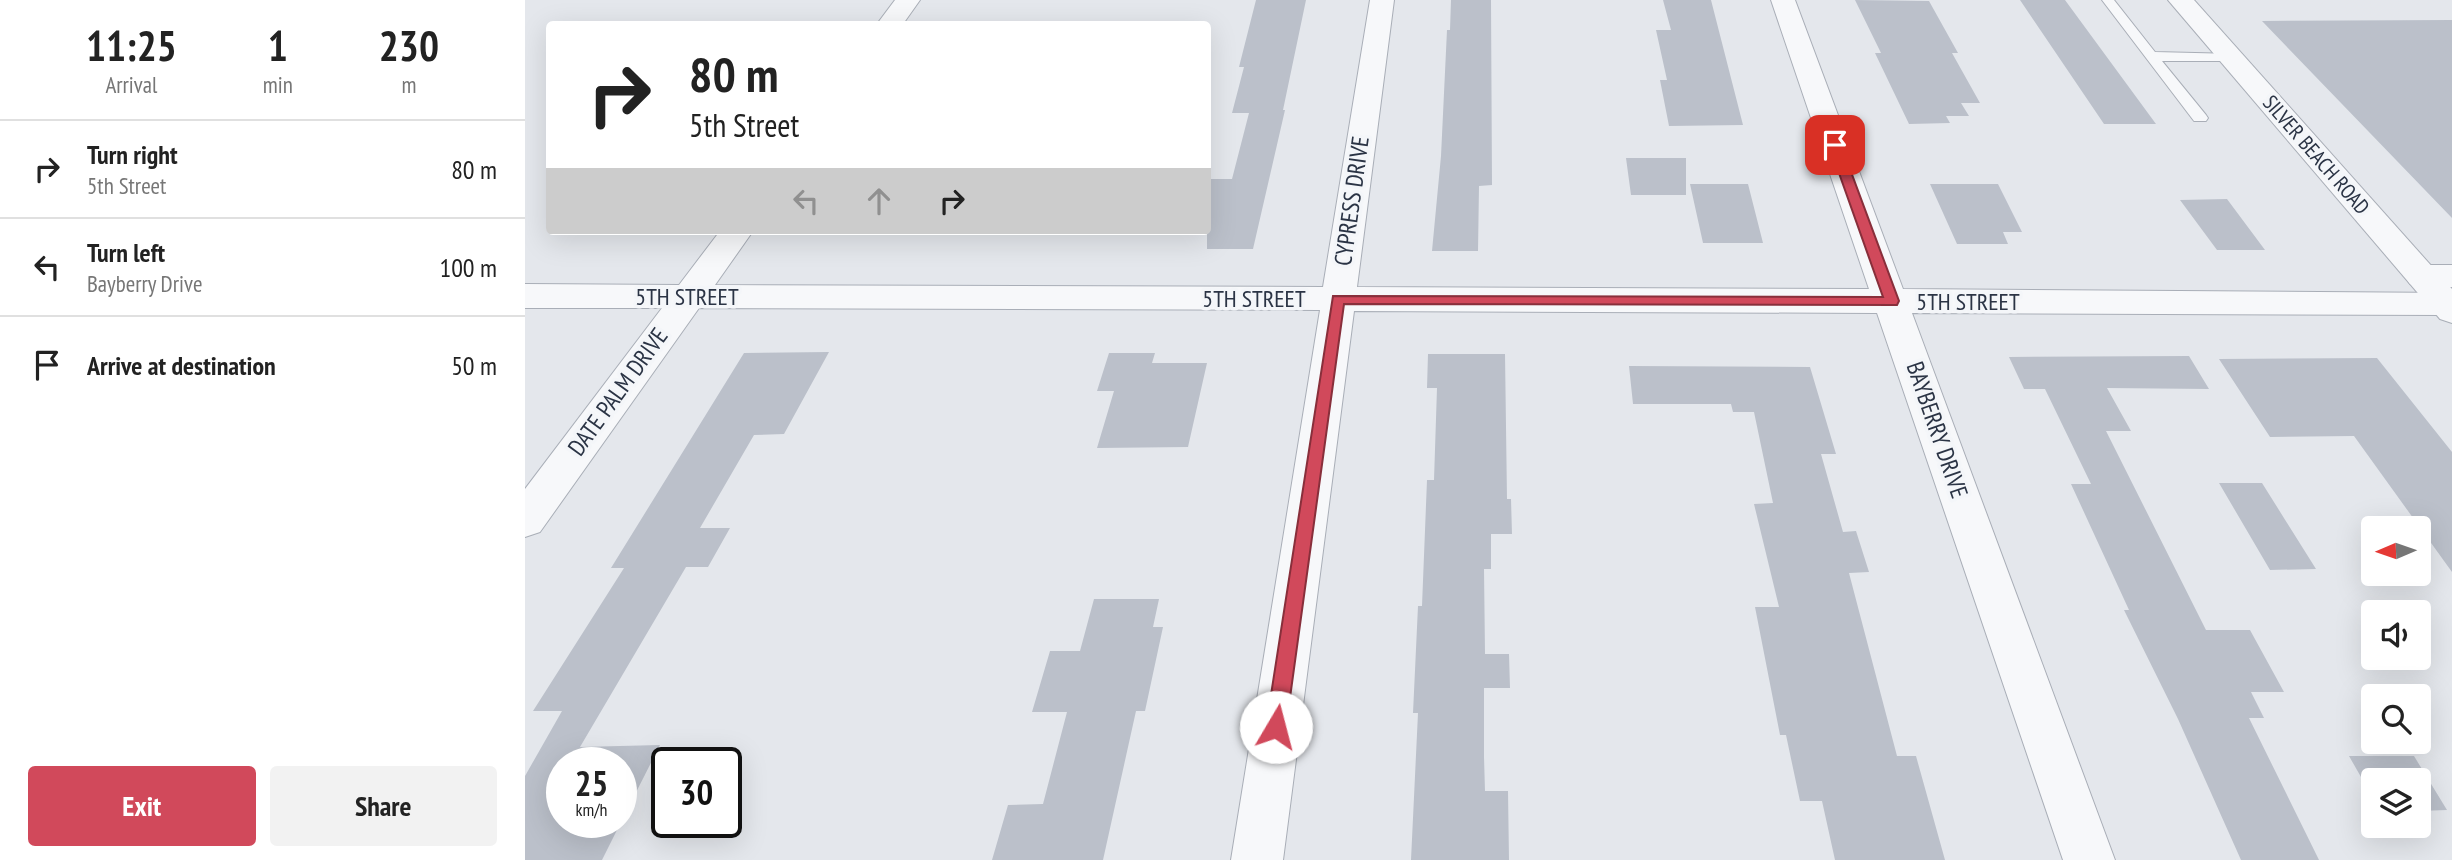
<!DOCTYPE html>
<html lang="en">
<head>
<meta charset="utf-8">
<style>
	body { margin:0; font-family:"PT Sans Narrow",sans-serif; background:#f2f2f2; color:#222; height:100vh; display:flex; flex-direction:column; font-size:26px; white-space:nowrap }
	* { box-sizing:border-box; margin:0 }
	p { font-size:23px; color:#767676 }
	.icon { flex:none; width:38px; height:38px; fill:none; stroke:currentColor; stroke-width:2; stroke-linecap:round; stroke-linejoin:round }
	.map { position:relative; flex:1; overflow:hidden }
	.panel { display:flex; flex-direction:column; background:#fff; width:525px }
	.panel>* { flex:none }
	.guide { position:absolute; left:21px; top:21px; width:665px; height:214px; border-radius:7px; box-shadow:0 7px 28px #0002; background:#fff; color:#222; overflow:hidden }
	.needle { width:46px; rotate:268deg }
	.controls { position:absolute; left:1836px; top:516px; display:grid; gap:14px }
	.controls a { display:grid; place-items:center; width:70px; height:70px; border-radius:7px; background:#fff; box-shadow:0 7px 28px #0002; font-size:35px }
	.speed { position:absolute; left:21px; top:747px; display:flex; gap:14px; font-size:35px; font-weight:700; text-align:center }
	.speed>* { display:grid; place-content:center; width:91px; height:91px; border-radius:50%; background:#fff; box-shadow:0 7px 28px #0002; line-height:1 }
	.speed small { font-size:18px; font-weight:400 }
	.speed .limit { border:4px solid #111; border-radius:10px; background:#fff; color:#111 }
	.pin { position:absolute; display:grid; place-items:center; width:60px; height:60px; color:#fff; margin:-30px; border-radius:14px; box-shadow:0 4px 10px #0006 }
	.me { position:absolute; width:77px; margin:-38px; rotate:8deg; stroke-linejoin:round; filter:drop-shadow(0 0 5px #0008) }
	.turn { display:flex; align-items:center; gap:24px; height:147px; padding:0 28px; font-size:32px }
	.turn .icon { width:91px; height:91px; stroke-width:2.5 }
	.turn b { display:block; font-size:49px; line-height:60px }
	.lanes { display:flex; align-items:center; height:66px; padding:0 28px; background:#0003; justify-content:center; gap:35px; direction:ltr }
	.lanes .off { opacity:.35 }
	.eta { display:flex; justify-content:space-evenly; align-items:center; height:119px; text-align:center }
	.eta b { font-size:42px; font-weight:800; line-height:49px }
	.cta { display:flex; gap:14px; margin-top:auto; padding:14px 28px }
	.cta a { flex:1; height:80px; border-radius:7px; background:#d1495b; color:#fff; font-size:28px; font-weight:800; line-height:80px; text-align:center }
	.cta a+a { background:#f2f2f2; color:#222 }
	ul { padding:0; list-style:none }
	li { display:flex; align-items:center; gap:21px; height:98px; padding:0 28px; border-top:2px solid #e0e0e0 }
	li div { flex:1 }
	li b { display:block; font-size:26px }
	li em { font-style:normal }
	main { display:flex; flex:1; min-height:0 }
	.map>svg:first-child { display:block }
</style>
</head>
<body>
<main>
<section class="panel">
<div class="eta">
<div><b>11:25</b><p>Arrival</p></div>
<div><b>1</b><p>min</p></div>
<div><b>230</b><p>m</p></div>
</div>
<ul>
<li><svg class="icon" aria-label="right" viewBox="0 0 24 24"><path d="M7 20v-9h11M14 6l5 5-5 5"/></svg><div><b>Turn right</b><p>5th Street</p></div><em>80 m</em></li>
<li><svg class="icon" aria-label="left" viewBox="0 0 24 24"><path d="M17 20v-9H6M10 6l-5 5 5 5"/></svg><div><b>Turn left</b><p>Bayberry Drive</p></div><em>100 m</em></li>
<li><svg class="icon" aria-label="arrive" viewBox="0 0 24 24"><path d="M6 21V4h12l-3 4 3 4H6"/></svg><div><b>Arrive at destination</b></div><em>50 m</em></li>
</ul>
<div class="cta"><a>Exit</a><a>Share</a></div>
</section>
<div class="map">
<svg width="1927" height="860" viewBox="0 0 1927 860">
	<rect width="100%" height="100%" fill="#e4e7ec"/>
	<!-- building -->
	<path fill="#bbc0ca" d="M731,0H781L758,110H760L728,249H682V179H707L724,113H707L719,67H714Z
		M926,0H966L967,185L954,186L953,251H907L916,156L922,30H925Z
		M1138,0H1186L1218,125L1144,126L1135,80H1142L1131,30H1146Z
		M1330,0L1404,1L1433,53H1427L1455,103H1436L1444,116H1421L1425,123L1384,124L1350,53H1356Z
		M1495,0H1540L1631,124H1579Z
		M1927,20V218L1737,21Z
		M1101,158H1161V195H1106Z
		M1165,184H1223L1238,243H1178Z
		M1405,184H1473L1497,232H1478L1483,244H1432Z
		M1702,199L1740,250H1692L1655,200Z
		M304,352L259,434L229,435L175,528H205L183,567H161L55,747L135,745L96,822V763H37V822H96L77,860H0V776L37,711H8L99,568H86L219,353Z
		M584,353H630L627,363H682L663,447L572,448L589,391H572Z
		M903,354H980L982,499H986L987,534H966V569H959L960,654H984L985,688H959V757L960,791H983L984,860H886L893,713H888L893,606H897L902,480H909L912,388H902Z
		M1664,356L1684,389L1582,388L1606,431H1581L1681,630H1725L1759,692H1726L1739,718H1724L1794,860H1716L1653,719L1599,610H1604L1546,484H1566L1520,389H1499L1484,357Z
		M1852,358L1927,452V572L1829,436L1745,437L1694,359Z
		M1104,366L1285,367L1311,454H1296L1318,532L1331,531L1344,572L1324,573L1372,756H1391L1420,860H1310L1297,801H1275L1261,735H1255L1230,607H1254L1229,504L1248,503L1229,412H1208L1206,404H1108Z
		M1694,483H1737L1791,569L1745,570Z
		M569,599H634L628,627H638L620,711H611L578,860H467L483,805L518,804L542,712H507L525,651H555Z
		M1824,756H1889L1922,810L1894,811V780H1848V798Z"/>
	<g fill="none" stroke-linecap="round" stroke-linejoin="round">
		<defs>
			<path id="service" d="M1577,0H1589L1630,52L1710,54L1712,57L1710,60L1705,61H1637L1681,115L1683,118L1681,121H1669Z"/>
			<path id="minor" d="M370,0H395L378,24H352Z
				M845,0H869L832,287L1344,289L1246,0H1270L1378,289L1927,293V313L1920,315L1387,313L1590,860H1538L1352,313L829,311L758,860H706L795,310L174,308L15,532L0,537V489L137,308H0V284L154,285L195,231H228L190,285L798,287Z
				M1897,265H1927V287H1897L1885,284L1880,276L1885,268Z"/>
			<path id="tertiary" d="M1643,0H1669L1927,289V323L1915,319Z"/>
		</defs>
		<!-- service casing -->
		<use href="#service" stroke="#a9aeb7" stroke-width="2"/>
		<!-- minor casing -->
		<use href="#minor" stroke="#a9aeb7" stroke-width="2"/>
		<!-- tertiary casing -->
		<use href="#tertiary" stroke="#a9aeb7" stroke-width="2"/>
		<!-- service -->
		<use href="#service" fill="#f7f8fa" fill-rule="evenodd"/>
		<!-- minor -->
		<use href="#minor" fill="#f7f8fa" fill-rule="evenodd"/>
		<!-- tertiary -->
		<use href="#tertiary" fill="#f7f8fa" fill-rule="evenodd"/>
	</g>
	<!-- route -->
	<path fill="#d1495b" stroke="#882f3b" stroke-width="2" d="M1310,141L1316,145L1374,301L1372,305L819,304L761,727L758,733L751,736L744,733L741,727L808,296L1358,297L1304,145Z"/>
	<g text-anchor="middle" stroke-width="7" stroke-linejoin="round" paint-order="stroke">
		<!-- far-street labels -->
		<g font-size="21" fill="#2b3445" stroke="#f4f6f9">
			<text transform="translate(1791 155) rotate(49)" y="7">SILVER BEACH ROAD</text>
		</g>
		<!-- street labels -->
		<g font-size="24" fill="#2b3445" stroke="#f4f6f9">
			<text transform="translate(827 201) rotate(-82)" y="8">CYPRESS DRIVE</text>
			<text x="162" y="305">5TH STREET</text>
			<text x="729" y="307">5TH STREET</text>
			<text x="1443" y="310">5TH STREET</text>
			<text transform="translate(93 392) rotate(-54)" y="8">DATE PALM DRIVE</text>
			<text transform="translate(1412 430) rotate(71)" y="8">BAYBERRY DRIVE</text>
		</g>
	</g>
</svg>
<div class="controls">
<a><svg class="needle" viewBox="-14 -14 28 28"><path d="M0-13l5 13h-10z" fill="#e53935"/><path d="M0 13l5-13h-10z" fill="#767676"/></svg></a>
<a><svg class="icon" aria-label="sound" viewBox="0 0 24 24"><path d="M4 9h4l5-4v14l-5-4H4zM17 9q2 3 0 6"/></svg></a>
<a><svg class="icon" aria-label="search" viewBox="0 0 24 24"><circle cx="10" cy="10" r="6"/><path d="M15 15l6 6"/></svg></a>
<a><svg class="icon" aria-label="layers" viewBox="0 0 24 24"><path d="M12 4l9 5-9 5-9-5zM3 14l9 5 9-5"/></svg></a>
</div>
<div class="speed"><div>25<small>km/h</small></div><div class="limit">30</div></div>
<div class="pin" style="left:1310px;top:145px;background:#d93025"><svg class="icon" aria-label="arrive" viewBox="0 0 24 24"><path d="M6 21V4h12l-3 4 3 4H6"/></svg></div>
<svg class="me" style="left:751px;top:727px" viewBox="-20 -20 40 40"><circle r="19" fill="#fff"/><path d="M0-13L10 11 0 6-10 11z" fill="#d1495b"/></svg>
<div class="guide">
<div class="turn"><svg class="icon" aria-label="right" viewBox="0 0 24 24"><path d="M7 20v-9h11M14 6l5 5-5 5"/></svg><div><b>80 m</b>5th Street</div></div>
<div class="lanes"><svg class="icon off" aria-label="left" viewBox="0 0 24 24"><path d="M17 20v-9H6M10 6l-5 5 5 5"/></svg><svg class="icon off" aria-label="ahead" viewBox="0 0 24 24"><path d="M12 20V5M6 11l6-6 6 6"/></svg><svg class="icon" aria-label="right" viewBox="0 0 24 24"><path d="M7 20v-9h11M14 6l5 5-5 5"/></svg></div>
</div>
</div>
</main>
</body>
</html>
